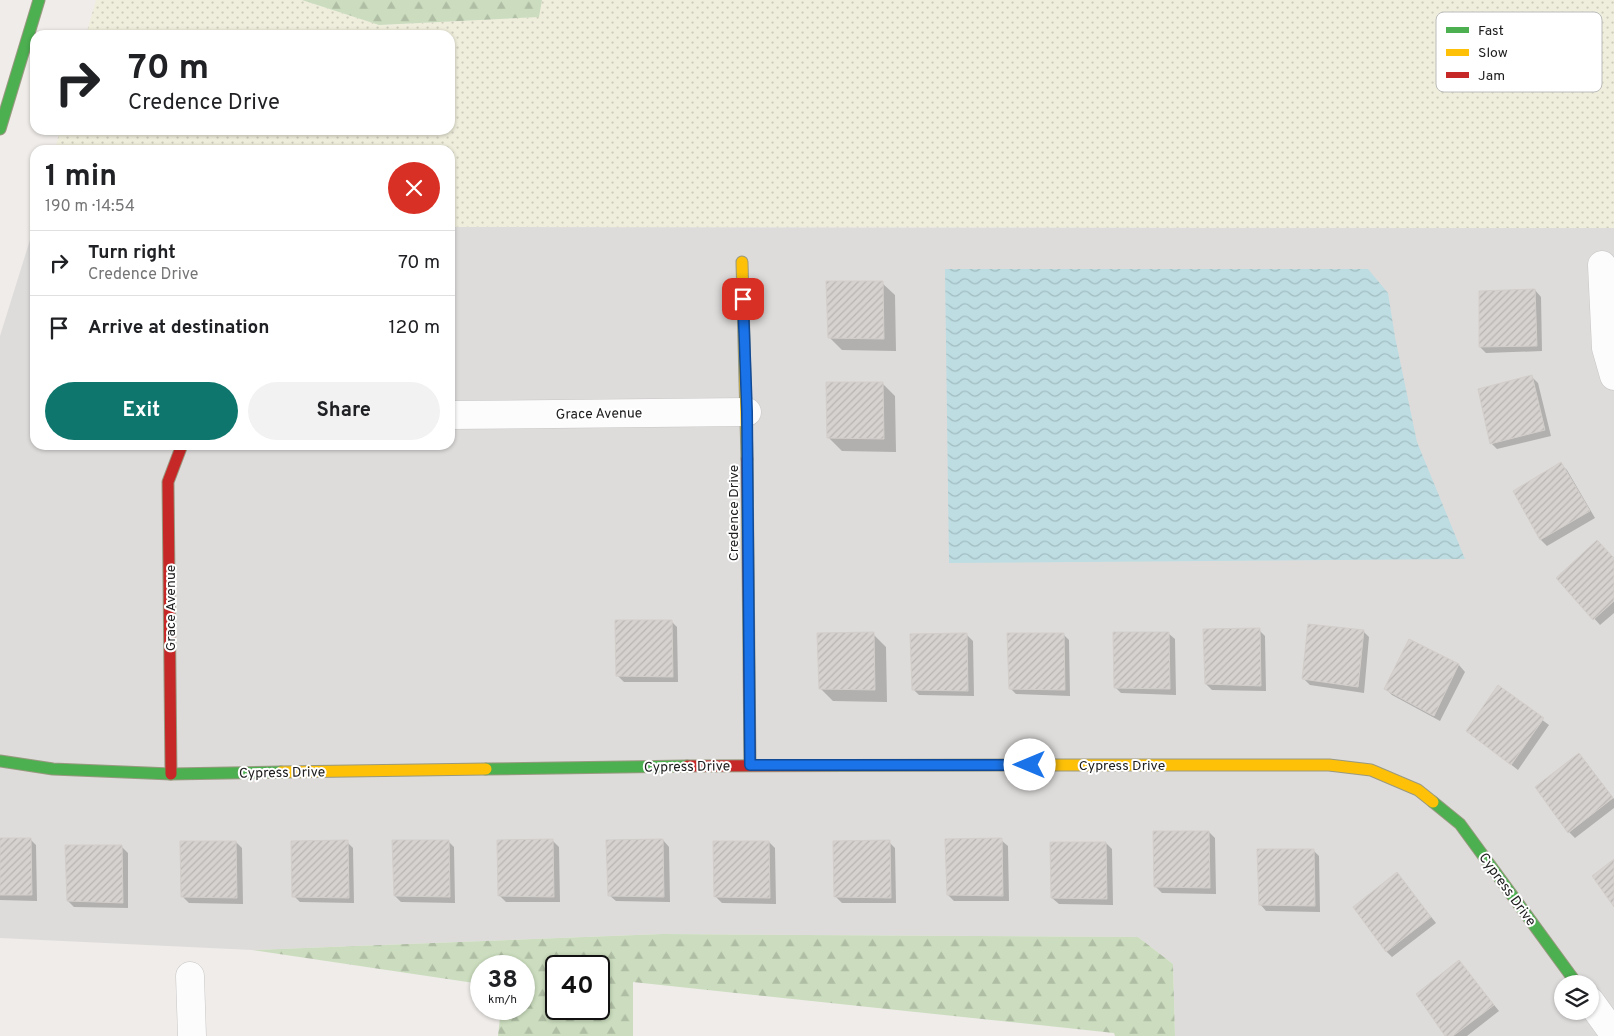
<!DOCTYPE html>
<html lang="en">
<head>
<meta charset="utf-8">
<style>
	body { margin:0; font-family:Overpass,sans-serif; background:#f2f2f2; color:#202124; height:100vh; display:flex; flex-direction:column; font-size:19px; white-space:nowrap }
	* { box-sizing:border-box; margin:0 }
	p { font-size:16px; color:#757577 }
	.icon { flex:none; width:28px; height:28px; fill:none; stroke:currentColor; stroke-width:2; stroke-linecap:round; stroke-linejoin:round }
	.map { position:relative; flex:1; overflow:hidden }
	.panel { position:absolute; left:30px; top:145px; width:425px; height:305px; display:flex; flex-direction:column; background:#fff; border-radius:15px; box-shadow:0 1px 4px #0004 }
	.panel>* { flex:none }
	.hud { position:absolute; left:30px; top:30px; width:425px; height:105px; border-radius:15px; box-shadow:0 1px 4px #0004; background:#fff; color:#202124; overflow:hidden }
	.tools { position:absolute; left:1554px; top:975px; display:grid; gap:10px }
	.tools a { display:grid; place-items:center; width:45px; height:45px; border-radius:50%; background:#fff; box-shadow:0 1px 4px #0004; font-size:25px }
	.speed { position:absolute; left:470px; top:955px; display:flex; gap:10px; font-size:25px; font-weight:700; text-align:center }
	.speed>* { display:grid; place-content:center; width:65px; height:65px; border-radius:50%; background:#fff; box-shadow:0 1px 4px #0004; line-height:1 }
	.speed small { font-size:12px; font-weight:400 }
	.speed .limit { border:2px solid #111; border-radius:8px; background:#fff; color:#111 }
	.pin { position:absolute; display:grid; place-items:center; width:42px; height:42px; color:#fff; margin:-21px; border-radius:10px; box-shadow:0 2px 8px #0006 }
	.me { position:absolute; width:55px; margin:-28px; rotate:270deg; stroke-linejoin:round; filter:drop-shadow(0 0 4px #0008) }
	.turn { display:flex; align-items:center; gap:18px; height:105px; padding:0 15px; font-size:22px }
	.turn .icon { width:65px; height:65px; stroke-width:2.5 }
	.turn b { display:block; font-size:35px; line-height:42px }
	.round { display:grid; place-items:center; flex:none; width:52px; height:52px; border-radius:26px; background:#f2f2f2 }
	.head { display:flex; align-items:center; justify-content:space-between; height:85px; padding:0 15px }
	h1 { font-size:30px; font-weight:700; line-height:38px }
	.cta { display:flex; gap:10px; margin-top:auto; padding:10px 15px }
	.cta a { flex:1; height:58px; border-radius:30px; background:#0f766e; color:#fff; font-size:20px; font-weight:700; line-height:58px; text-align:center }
	.cta a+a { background:#f2f2f2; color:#202124 }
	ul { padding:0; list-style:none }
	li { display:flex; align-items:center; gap:15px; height:65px; padding:0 15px; border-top:1px solid #e0e0e0 }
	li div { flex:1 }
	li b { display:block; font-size:19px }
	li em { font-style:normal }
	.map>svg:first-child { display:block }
</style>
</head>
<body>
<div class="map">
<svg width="1614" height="1036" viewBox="0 0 1614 1036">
	<defs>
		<pattern id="farmland-dots" width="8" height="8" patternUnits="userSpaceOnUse" patternTransform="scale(1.25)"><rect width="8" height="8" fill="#efeedc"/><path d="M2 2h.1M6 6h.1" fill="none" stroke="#cdccbc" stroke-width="1.8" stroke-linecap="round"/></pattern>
		<pattern id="forest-firs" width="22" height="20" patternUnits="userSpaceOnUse" patternTransform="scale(1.25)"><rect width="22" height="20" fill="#cbddbe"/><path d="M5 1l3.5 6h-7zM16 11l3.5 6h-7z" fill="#aebda3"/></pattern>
		<pattern id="water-waves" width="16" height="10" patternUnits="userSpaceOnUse" patternTransform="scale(1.25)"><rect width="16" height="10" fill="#bddde2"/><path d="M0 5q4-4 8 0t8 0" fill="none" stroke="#a2bdc2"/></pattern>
		<pattern id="building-hatch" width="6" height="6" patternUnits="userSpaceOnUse" patternTransform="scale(1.25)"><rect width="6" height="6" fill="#d6d2d0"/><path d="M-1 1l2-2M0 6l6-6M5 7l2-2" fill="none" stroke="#b7b4b2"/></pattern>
	</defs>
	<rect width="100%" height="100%" fill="#efece9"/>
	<!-- residential -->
	<path fill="#dedcdb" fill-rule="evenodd" d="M34,227L35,445H450V227L1614,228V1036H1175L1173,964L1138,937L662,934L252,950L0,938V336ZM1562,984H1590V1011H1562Z"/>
	<!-- farmland -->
	<path fill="url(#farmland-dots)" d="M96,0H302L379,25L538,17L542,0H1614V228L450,227V150H55L60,130H450V35H86Z"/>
	<!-- forest -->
	<path fill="url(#forest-firs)" fill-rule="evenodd" d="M302,0H542L539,17L379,25Z
		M662,934L1138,937L1173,964L1175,1036H1115L1114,1033L633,982V1036H498L501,1009H524V966H481V984L252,950ZM556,966H599V1009H556Z"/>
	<!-- water -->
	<path fill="url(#water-waves)" d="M945,269H1368L1388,293L1395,337L1417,442L1465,559L949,563Z"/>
	<!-- shadow -->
	<path fill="#0003" d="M882,283L895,295L896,351L842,350L829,337Z
		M1535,290L1541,297L1542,351L1486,353L1480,347Z
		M1532,377L1538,383L1551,436L1497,449L1491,443Z
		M882,383L895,396L896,452L842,451L829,438Z
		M1561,464L1567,470L1595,518L1547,546L1541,540L1515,491Z
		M1614,559V613L1600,625L1558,578Z
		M671,621L677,627L678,682H624L618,676Z
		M1259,630L1265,636L1266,691L1212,690L1206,684Z
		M1363,631L1369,637L1364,693L1310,685L1304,679Z
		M1168,633L1175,639L1176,695L1121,693L1115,687Z
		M873,634L886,647L887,702L833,701L820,688Z
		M1063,634L1069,640L1070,696L1016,694L1010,688Z
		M967,635L973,641L974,696L919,695L913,689Z
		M1410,640L1459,665L1465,672L1440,721L1392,695L1386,689Z
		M1498,687L1549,725L1518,770L1468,731Z
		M1585,761L1614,799V808L1575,838L1569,832Z
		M1209,832L1215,838L1216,894L1162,893L1156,887Z
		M30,839L36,845L37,901L0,900V840Z
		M663,840L669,847L670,902L616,901L609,895Z
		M1001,840L1008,846L1009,901H954L948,895Z
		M448,841L454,847L455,903L401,902L395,896Z
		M553,841L559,847L560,902H506L499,895Z
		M236,842L242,848L243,904L189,903L183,897Z
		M347,842L353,848L354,903L300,902L294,896Z
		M769,842L775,848L776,904L722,903L716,897Z
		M889,842L895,848L896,903H842L836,897Z
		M1106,843L1112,849L1113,905L1059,904L1052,898Z
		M121,846L128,853V908L74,907L68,901Z
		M1313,850L1319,856L1320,912L1266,911L1260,904Z
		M1397,874L1436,923L1392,957L1386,951Z
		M1459,962L1499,1011L1467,1036H1447Z"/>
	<!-- building -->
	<path fill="url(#building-hatch)" stroke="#d2ceca" d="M826,281H883L884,339L828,338Z
		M1535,289L1537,346L1479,347V291Z
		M1532,375L1545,430L1490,444L1478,389Z
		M826,382H883L884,439L827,438Z
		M1561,462L1590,511L1540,540L1513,491Z
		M1597,540L1614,558V601L1593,620L1556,578Z
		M615,620H672L673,677L616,676Z
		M1308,624L1364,630L1358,687L1302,679Z
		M1260,628L1261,686L1205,684L1203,629Z
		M874,632L875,690L819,689L817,633Z
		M1113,632H1169L1170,689L1114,688Z
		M967,633L968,691L912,690L910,634Z
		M1007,633H1064L1065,690L1009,689Z
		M1409,639L1459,664L1434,716L1384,689Z
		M1498,685L1544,718L1511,765L1466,731Z
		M1579,753L1613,798L1568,833L1535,787Z
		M1153,831H1209L1210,888L1154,887Z
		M0,838H31L32,895H0Z
		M1002,838L1003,896L947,895L945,839Z
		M553,839L554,897L498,896L497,840Z
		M663,839L664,897L608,896L606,840Z
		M348,840L349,898L292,897L291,841Z
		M392,840H449L450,897L394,896Z
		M890,840L891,898L834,897L833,841Z
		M180,841H236L237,898L181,897Z
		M713,841H769L770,898L714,897Z
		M1050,842H1106L1107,899L1051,898Z
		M65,845H122L123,903L67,901Z
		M1257,849H1314L1315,906L1259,905Z
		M1614,859V907L1592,876Z
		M1397,872L1431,917L1386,952L1353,907Z
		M1459,960L1494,1005L1453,1036H1445L1416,994Z"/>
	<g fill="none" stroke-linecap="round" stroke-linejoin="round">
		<defs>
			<path id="street" d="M1602,265L1606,348L1614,376
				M450,415L747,412
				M190,976L192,1036
				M1590,1001L1614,1034"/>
			<path id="fast" d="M0,129L39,0
				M0,761L53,769L171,774L281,772
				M486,769L687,766
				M1433,802L1460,824L1577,984"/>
			<path id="slow" d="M742,262L747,459
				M1030,765H1329L1371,770L1418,790L1433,802
				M281,772L486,769"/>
			<path id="jam" d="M747,459L750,765
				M687,766L1030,765
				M171,774L168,482L182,445"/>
		</defs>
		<!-- street casing -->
		<use href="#street" stroke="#c7c6c5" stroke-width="29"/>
		<!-- fast casing -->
		<use href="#fast" stroke="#999980" stroke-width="13"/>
		<!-- slow casing -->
		<use href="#slow" stroke="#999980" stroke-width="13"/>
		<!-- jam casing -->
		<use href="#jam" stroke="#999980" stroke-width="13"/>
		<!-- street -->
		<use href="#street" stroke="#fdfcfc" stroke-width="28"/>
		<!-- fast -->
		<use href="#fast" stroke="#4caf50" stroke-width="11"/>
		<!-- slow -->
		<use href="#slow" stroke="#ffc107" stroke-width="11"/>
		<!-- jam -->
		<use href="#jam" stroke="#c62828" stroke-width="11"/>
	</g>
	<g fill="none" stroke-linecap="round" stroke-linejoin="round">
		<defs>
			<path id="route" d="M743,299L747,412L750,765H1030"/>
		</defs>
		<!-- route casing -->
		<use href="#route" stroke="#114b97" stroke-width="12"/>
		<!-- route -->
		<use href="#route" stroke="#1a73e8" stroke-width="9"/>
	</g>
	<g text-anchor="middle" stroke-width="4" stroke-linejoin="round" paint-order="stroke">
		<!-- street labels -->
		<g font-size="14" fill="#202020" stroke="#fff">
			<text transform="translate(599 413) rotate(-1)" y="5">Grace Avenue</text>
			<text transform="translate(733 513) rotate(-90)" y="5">Credence Drive</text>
			<text transform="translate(170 608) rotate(-90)" y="5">Grace Avenue</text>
			<text x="1122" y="770">Cypress Drive</text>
			<text transform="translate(687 766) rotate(-1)" y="5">Cypress Drive</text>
			<text transform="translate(282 772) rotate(-1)" y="5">Cypress Drive</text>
			<text transform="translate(1508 889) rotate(54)" y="5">Cypress Drive</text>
		</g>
	</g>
	<!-- legend -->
	<rect x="1436" y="12" width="166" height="80" rx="8" fill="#fff" stroke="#bcbcbc" stroke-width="1"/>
	<rect x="1446" y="27" width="23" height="6" fill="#4caf50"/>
	<rect x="1446" y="49" width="23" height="7" fill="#ffc107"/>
	<rect x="1446" y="72" width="23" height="6" fill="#c62828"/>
	<g font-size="14" fill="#202020">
		<text x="1478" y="35">Fast</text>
		<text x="1478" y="57">Slow</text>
		<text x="1478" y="80">Jam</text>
	</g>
</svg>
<div class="tools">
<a><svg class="icon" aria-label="layers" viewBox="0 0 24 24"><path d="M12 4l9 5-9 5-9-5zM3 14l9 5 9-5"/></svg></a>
</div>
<div class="speed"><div>38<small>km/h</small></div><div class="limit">40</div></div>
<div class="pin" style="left:743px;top:299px;background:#d93025"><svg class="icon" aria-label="arrive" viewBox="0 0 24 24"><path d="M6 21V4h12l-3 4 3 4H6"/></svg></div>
<svg class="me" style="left:1030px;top:765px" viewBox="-20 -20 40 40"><circle r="19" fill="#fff"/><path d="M0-13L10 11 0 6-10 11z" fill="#1a73e8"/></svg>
<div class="hud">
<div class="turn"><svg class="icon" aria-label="right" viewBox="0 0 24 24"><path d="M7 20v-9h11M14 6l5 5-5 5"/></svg><div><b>70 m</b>Credence Drive</div></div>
</div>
<section class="panel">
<div class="head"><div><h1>1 min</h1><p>190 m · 14:54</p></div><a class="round" style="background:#d93025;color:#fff"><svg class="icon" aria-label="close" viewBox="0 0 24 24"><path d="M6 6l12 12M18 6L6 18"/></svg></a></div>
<ul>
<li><svg class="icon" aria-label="right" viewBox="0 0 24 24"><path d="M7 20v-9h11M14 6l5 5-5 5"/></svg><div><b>Turn right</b><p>Credence Drive</p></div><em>70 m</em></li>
<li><svg class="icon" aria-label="arrive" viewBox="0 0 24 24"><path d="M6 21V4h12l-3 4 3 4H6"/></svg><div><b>Arrive at destination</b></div><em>120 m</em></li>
</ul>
<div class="cta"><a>Exit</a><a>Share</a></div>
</section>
</div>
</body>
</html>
